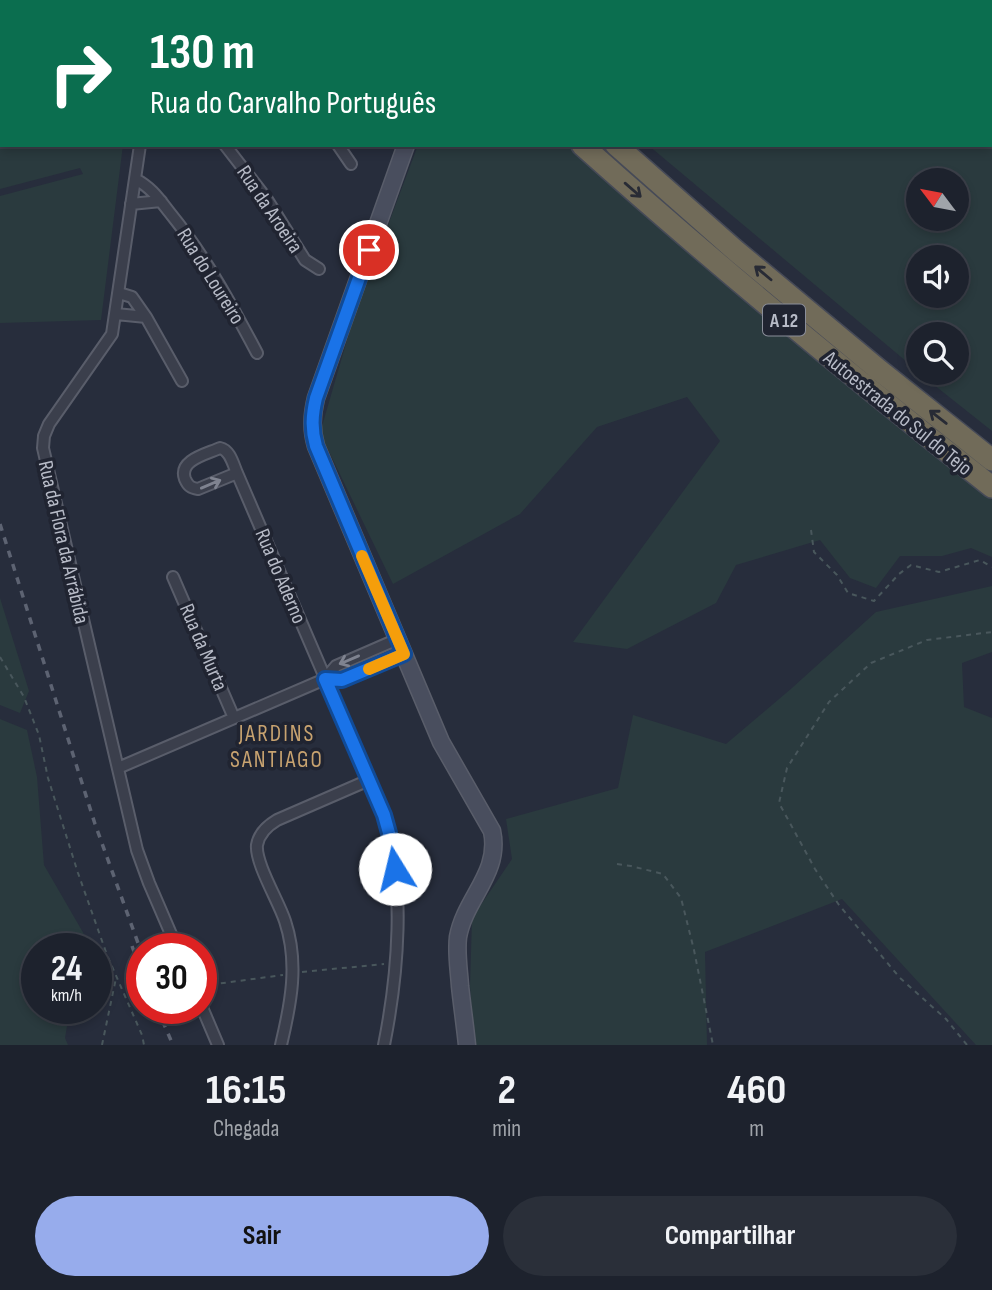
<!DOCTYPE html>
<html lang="pt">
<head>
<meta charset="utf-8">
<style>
	body { margin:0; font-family:"Sofia Sans Condensed",sans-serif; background:#2a2f39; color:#f1f3f6; height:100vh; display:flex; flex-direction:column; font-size:26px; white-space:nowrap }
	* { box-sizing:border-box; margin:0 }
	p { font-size:23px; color:#a0a4aa }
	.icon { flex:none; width:38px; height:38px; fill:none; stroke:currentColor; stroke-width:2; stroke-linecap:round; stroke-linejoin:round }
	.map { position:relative; height:1045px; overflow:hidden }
	.panel { display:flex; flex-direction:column; background:#1d222d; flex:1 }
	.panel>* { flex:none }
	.guide { position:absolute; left:0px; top:0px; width:992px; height:147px; box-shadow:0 4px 10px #0003,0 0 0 2px #3b3f49; background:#0b6e4f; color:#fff; overflow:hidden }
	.needle { width:46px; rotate:302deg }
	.fabs { position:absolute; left:906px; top:168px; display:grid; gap:14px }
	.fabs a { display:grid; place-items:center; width:63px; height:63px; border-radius:50%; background:#1d222d; box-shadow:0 4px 10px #0003,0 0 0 2px #3b3f49; font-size:35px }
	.speed { position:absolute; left:21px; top:933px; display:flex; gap:14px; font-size:35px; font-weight:700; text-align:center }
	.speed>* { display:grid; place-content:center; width:91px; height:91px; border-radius:50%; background:#1d222d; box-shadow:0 4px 10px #0003,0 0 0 2px #3b3f49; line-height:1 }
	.speed small { font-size:18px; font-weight:400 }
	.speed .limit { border:10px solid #d22; background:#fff; color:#111 }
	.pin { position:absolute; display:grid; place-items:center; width:60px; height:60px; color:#fff; margin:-30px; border:4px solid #fff; border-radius:50%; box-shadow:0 2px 7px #0007 }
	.me { position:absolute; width:77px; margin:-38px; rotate:351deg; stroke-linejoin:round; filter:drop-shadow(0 0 5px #0008) }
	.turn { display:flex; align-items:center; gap:24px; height:147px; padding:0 35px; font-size:32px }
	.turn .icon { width:91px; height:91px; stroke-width:2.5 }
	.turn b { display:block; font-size:49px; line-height:60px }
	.eta { display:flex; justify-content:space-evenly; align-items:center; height:119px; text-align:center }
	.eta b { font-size:42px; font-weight:700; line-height:49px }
	.primary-button { display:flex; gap:14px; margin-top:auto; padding:14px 35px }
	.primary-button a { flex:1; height:80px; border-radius:42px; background:#97acec; color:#111; font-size:28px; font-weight:700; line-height:80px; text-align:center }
	.primary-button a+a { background:#2a2f39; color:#f1f3f6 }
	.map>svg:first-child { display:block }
</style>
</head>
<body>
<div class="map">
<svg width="992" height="1045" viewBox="0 0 992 1045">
	<rect width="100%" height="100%" fill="#272d3c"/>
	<!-- green -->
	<path fill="#2a3a3e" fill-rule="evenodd" d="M0,0H135V2H2V145H123L101,320L0,323V196L83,174L80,168L0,189Z
		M484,0H992V431L919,373H957V334H919V372L648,145H990V2H486ZM919,180H957V219H919ZM919,257H957V296H919Z
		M418,145H568L704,265L894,424L992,500V557L971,548L942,556H900L876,588L850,578L820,540L736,565L716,603L627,649L573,642L720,441L687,397L597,427L520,514L393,584L320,433L354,316Z
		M992,586V652L962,663L964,707L992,718V1045H976L842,899L705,952L707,1045H474L470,986L472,918L512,859L506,819L618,788L633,715L726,744L792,688L876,612Z
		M0,598L29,691L20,713L0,705Z
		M0,719L27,730L37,777L44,865L92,948H37V1008H70L65,1038L68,1045H0Z"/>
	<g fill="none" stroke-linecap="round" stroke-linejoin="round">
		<defs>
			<path id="street" d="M212,0L214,2
				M160,2V0
				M140,145L112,334L49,424L44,436L43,448L137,850L149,883L177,948
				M225,145L266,198L305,260L319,269
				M338,145L351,164
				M135,179C151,187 159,199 170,213C205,256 231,304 257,353
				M131,204L161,201
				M119,293L132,297L146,317L182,381
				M116,314L146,317
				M237,473L198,489C191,488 188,486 185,479C178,460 207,454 220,448C230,450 233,464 237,473L384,815C406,884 398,975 384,1045
				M173,577L234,718
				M325,679L336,666L398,639
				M118,768L325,679L342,680L404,654
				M201,1005L218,1045
				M281,1045C291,1003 299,963 285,921C279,902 255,863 257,845C259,833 267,826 277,820L369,780"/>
			<path id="secondary" d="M406,145L316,398C312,415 311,429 316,446L441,742L492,831C501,873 465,898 458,937C456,953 459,970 460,986C462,1005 465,1025 467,1045"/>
			<path id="highway" d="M425,0L426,2
				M582,145C715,264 852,377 992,487
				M616,145L736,251L879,370L992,460"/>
		</defs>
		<!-- street casing -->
		<use href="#street" stroke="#595d6a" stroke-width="14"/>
		<!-- secondary casing -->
		<use href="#secondary" stroke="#595d6a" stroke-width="19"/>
		<!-- highway casing -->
		<use href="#highway" stroke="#464a57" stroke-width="24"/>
		<!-- path -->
		<path stroke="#49575c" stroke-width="2" stroke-dasharray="5 5" stroke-linecap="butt" d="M375,0L378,2
			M511,0L512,2
			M811,530L814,552L837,575L848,593L874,601L899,574L911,565L939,572L980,560L992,567
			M0,657L24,697L39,735L48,778L78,873L107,955L142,1035L144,1045
			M617,864L631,866L663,874L681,898L694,950L713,1045
			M302,972L384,964
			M201,986L283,975
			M102,1045L116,978
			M967,1045L946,1019L900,978L839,905L815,869L779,803L787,768L829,702L871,663L927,640L992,632"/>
		<!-- street -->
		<use href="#street" stroke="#3b3f4c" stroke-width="10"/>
		<!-- secondary -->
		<use href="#secondary" stroke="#494e5e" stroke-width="16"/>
		<!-- highway -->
		<use href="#highway" stroke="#716b59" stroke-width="21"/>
		<!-- rail -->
		<path stroke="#5d6372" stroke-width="3.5" stroke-dasharray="7 7" stroke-linecap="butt" d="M0,524L95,824L142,954
			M132,946L142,973
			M157,1008L173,1045"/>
		<defs>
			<path id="secondary-bridge" d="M458,2L459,0"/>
		</defs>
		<!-- secondary-bridge casing -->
		<use href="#secondary-bridge" stroke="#595d6a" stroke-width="19" stroke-linecap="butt"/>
		<!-- secondary-bridge -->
		<use href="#secondary-bridge" stroke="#494e5e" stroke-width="16"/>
	</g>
	<!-- one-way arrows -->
	<defs><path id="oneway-shaft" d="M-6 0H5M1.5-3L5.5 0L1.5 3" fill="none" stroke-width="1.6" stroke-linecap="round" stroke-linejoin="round" transform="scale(1.75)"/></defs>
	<g stroke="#282b35">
		<use href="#oneway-shaft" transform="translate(633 190) rotate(41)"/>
		<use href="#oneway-shaft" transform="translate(763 273) rotate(-140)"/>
		<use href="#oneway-shaft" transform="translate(938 417) rotate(-142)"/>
	</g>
	<g stroke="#7f8390">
		<use href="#oneway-shaft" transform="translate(211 484) rotate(-23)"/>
		<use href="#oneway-shaft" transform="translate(349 660) rotate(157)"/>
	</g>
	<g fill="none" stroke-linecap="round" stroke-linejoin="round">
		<defs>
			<path id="route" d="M369,250L316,398C312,415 311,429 316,446L404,654L342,680L325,679L384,815L389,833L395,869"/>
		</defs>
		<!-- route casing -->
		<use href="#route" stroke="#114b97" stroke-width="18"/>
		<!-- route -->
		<use href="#route" stroke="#1a73e8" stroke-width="12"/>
		<!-- slow -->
		<path stroke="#f59e0b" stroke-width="12" d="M362,556L404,654L369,669"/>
	</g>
	<g text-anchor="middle" stroke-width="7" stroke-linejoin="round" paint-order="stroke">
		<!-- shield labels -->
		<rect fill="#202431" stroke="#8a8e9a" stroke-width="2" x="763" y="304.5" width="42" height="31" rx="5"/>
		<g font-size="19" font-weight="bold" fill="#b7bbc7">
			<text x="784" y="327">A 12</text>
		</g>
		<!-- street labels -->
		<g font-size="21" fill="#b7bbc7" stroke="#202431">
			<text transform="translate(270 209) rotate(56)" y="7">Rua da Aroeira</text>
			<text transform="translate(211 276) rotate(58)" y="7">Rua do Loureiro</text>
			<text transform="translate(898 413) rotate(39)" y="7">Autoestrada do Sul do Tejo</text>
			<text transform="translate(64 542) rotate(77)" y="7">Rua da Flora da Arrábida</text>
			<text transform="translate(281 576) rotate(67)" y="7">Rua do Aderno</text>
			<text transform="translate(204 647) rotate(67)" y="7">Rua da Murta</text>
		</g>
		<!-- neighbourhood labels -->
		<g font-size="23" letter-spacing="2" fill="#c8a370" stroke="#202431">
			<text x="277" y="741">JARDINS<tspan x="277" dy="26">SANTIAGO</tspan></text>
		</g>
	</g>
</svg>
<div class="fabs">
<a><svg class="needle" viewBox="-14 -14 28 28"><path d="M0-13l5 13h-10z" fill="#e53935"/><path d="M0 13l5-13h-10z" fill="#a0a4aa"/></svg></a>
<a><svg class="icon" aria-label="sound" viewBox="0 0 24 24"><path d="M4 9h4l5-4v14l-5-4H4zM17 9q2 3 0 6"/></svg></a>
<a><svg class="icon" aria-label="search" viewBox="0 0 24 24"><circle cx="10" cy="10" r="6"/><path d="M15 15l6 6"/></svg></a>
</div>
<div class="speed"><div>24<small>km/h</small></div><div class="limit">30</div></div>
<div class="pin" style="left:369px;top:250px;background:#d93025"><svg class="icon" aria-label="arrive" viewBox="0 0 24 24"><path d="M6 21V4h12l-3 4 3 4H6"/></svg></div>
<svg class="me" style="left:395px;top:869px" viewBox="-20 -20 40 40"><circle r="19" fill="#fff"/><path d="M0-13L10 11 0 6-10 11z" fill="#1a73e8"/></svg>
<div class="guide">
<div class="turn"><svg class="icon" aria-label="right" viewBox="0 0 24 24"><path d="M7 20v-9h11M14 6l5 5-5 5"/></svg><div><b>130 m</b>Rua do Carvalho Português</div></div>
</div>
</div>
<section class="panel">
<div class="eta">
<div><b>16:15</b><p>Chegada</p></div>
<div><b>2</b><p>min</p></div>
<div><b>460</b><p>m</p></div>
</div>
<div class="primary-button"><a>Sair</a><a>Compartilhar</a></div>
</section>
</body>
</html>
